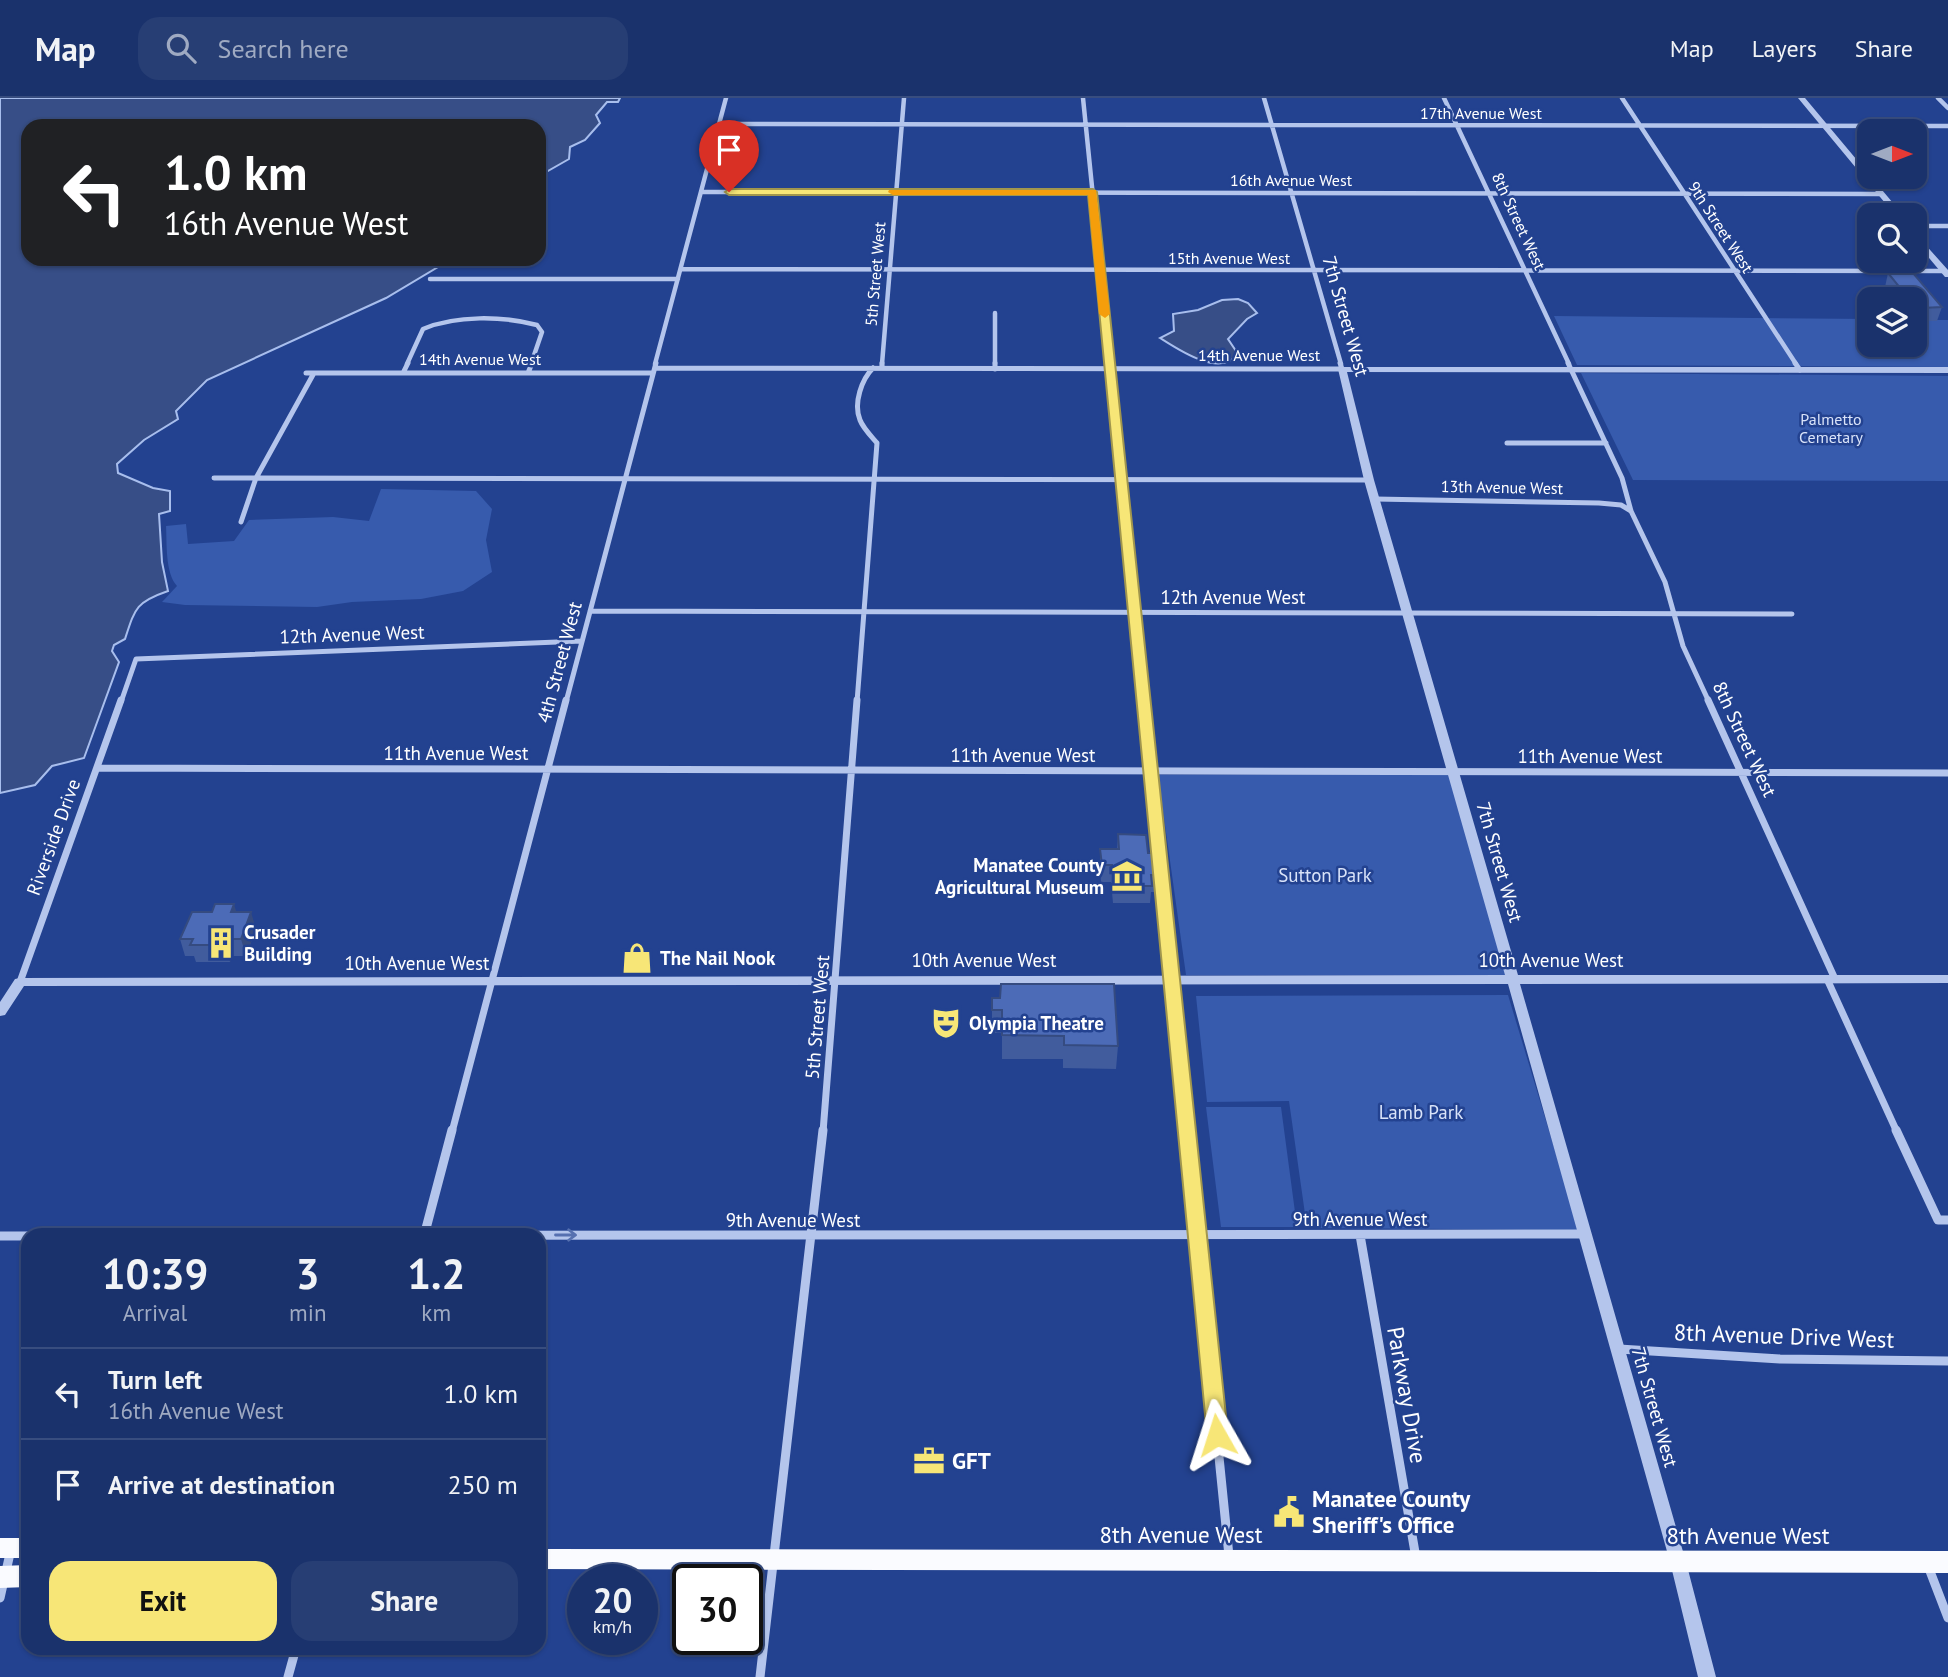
<!DOCTYPE html>
<html lang="en">
<head>
<meta charset="utf-8">
<style>
	body { margin:0; font-family:"PT Sans",sans-serif; background:#273e74; color:#f1f3f6; height:100vh; display:flex; flex-direction:column; font-size:26px; white-space:nowrap }
	* { box-sizing:border-box; margin:0 }
	p { font-size:23px; color:#9faac2 }
	.icon { flex:none; width:38px; height:38px; fill:none; stroke:currentColor; stroke-width:2; stroke-linecap:round; stroke-linejoin:round }
	.map { position:relative; flex:1; overflow:hidden }
	.sheet { position:absolute; left:21px; top:1130px; width:525px; height:427px; display:flex; flex-direction:column; background:#1a326c; border-radius:21px; box-shadow:0 2px 5px #0004,0 0 0 2px #384d7f }
	.sheet>* { flex:none }
	.guide { position:absolute; left:21px; top:21px; width:525px; height:147px; border-radius:21px; box-shadow:0 2px 5px #0004,0 0 0 2px #384d7f; background:#202124; color:#fff; overflow:hidden }
	.needle { width:46px; rotate:90deg }
	.controls { position:absolute; left:1857px; top:21px; display:grid; gap:14px }
	.controls a { display:grid; place-items:center; width:70px; height:70px; border-radius:14px; background:#1a326c; box-shadow:0 2px 5px #0004,0 0 0 2px #384d7f; font-size:35px }
	.speed { position:absolute; left:567px; top:1466px; display:flex; gap:14px; font-size:35px; font-weight:700; text-align:center }
	.speed>* { display:grid; place-content:center; width:91px; height:91px; border-radius:50%; background:#1a326c; box-shadow:0 2px 5px #0004,0 0 0 2px #384d7f; line-height:1 }
	.speed small { font-size:18px; font-weight:400 }
	.speed .limit { border:4px solid #111; border-radius:10px; background:#fff; color:#111 }
	.pin { position:absolute; display:grid; place-items:center; width:60px; height:60px; color:#fff; margin:-72px -30px; border-radius:50% 50% 50% 0; rotate:-45deg; box-shadow:0 0 7px #0007 }
	.pin .icon { rotate:45deg }
	.me { position:absolute; width:77px; margin:-38px; rotate:354deg; stroke-linejoin:round; filter:drop-shadow(0 0 5px #0008) }
	.turn { display:flex; align-items:center; gap:24px; height:147px; padding:0 28px; font-size:32px }
	.turn .icon { width:91px; height:91px; stroke-width:2.5 }
	.turn b { display:block; font-size:49px; line-height:60px }
	.eta { display:flex; justify-content:space-evenly; align-items:center; height:119px; text-align:center }
	.eta b { font-size:42px; font-weight:600; line-height:49px }
	.action { display:flex; gap:14px; margin-top:auto; padding:14px 28px }
	.action a { flex:1; height:80px; border-radius:21px; background:#f7e677; color:#111; font-size:28px; font-weight:600; line-height:80px; text-align:center }
	.action a+a { background:#273e74; color:#f1f3f6 }
	ul { padding:0; list-style:none }
	li { display:flex; align-items:center; gap:21px; height:91px; padding:0 28px; border-top:2px solid #384d7f }
	li div { flex:1 }
	li b { display:block; font-size:26px }
	li em { font-style:normal }
	header { display:flex; align-items:center; gap:42px; box-sizing:border-box; height:98px; padding:0 35px; background:#1a326c; border-bottom:2px solid #384d7f }
	header strong { font-size:33px }
	nav { display:flex; gap:38px; margin-inline-start:auto; font-size:24px }
	.search { width:490px; height:63px; background:#273e74; display:flex; align-items:center; gap:18px; box-sizing:border-box; padding:0 24px; border-radius:21px; color:#9faac2; font-size:26px }
	.map>svg:first-child { display:block }
</style>
</head>
<body>
<header>
<strong>Map</strong>
<div class="search"><svg class="icon" aria-label="search" viewBox="0 0 24 24"><circle cx="10" cy="10" r="6"/><path d="M15 15l6 6"/></svg>Search here</div>
<nav><a>Map</a><a>Layers</a><a>Share</a></nav>
</header>
<div class="map">
<svg width="1948" height="1579" viewBox="0 0 1948 1579">
	<rect width="100%" height="100%" fill="#234290"/>
	<!-- green -->
	<path fill="#375bad" d="M1554,218L1869,221V247H1914L1915,222H1948V269L1577,267Z
		M1581,275L1948,278V383L1633,382Z
		M381,391L476,393L492,411L486,442L492,474L463,493L421,501L352,504L317,509L185,507L162,504L177,488C165,475 167,445 166,428L186,426L188,446L234,443L249,422L333,419L369,423Z
		M1158,677H1449L1507,877H1186Z
		M1508,897L1579,1132L1307,1130L1289,1003L1207,1004L1196,898Z
		M1206,1009H1281L1297,1129H1221Z"/>
	<!-- water -->
	<path fill="#374e87" stroke="#a8beed" stroke-width="2" d="M0,0H620L618,4H607L596,17L600,25L585,42L570,49L569,61L539,78V28H28V161L448,163L386,200L207,282L176,313L178,321L144,342L117,366L118,375L153,390L170,393V413L159,416L162,464L168,493C136,504 135,510 125,541L114,547L112,553L119,564L84,660L52,668L35,687L0,695Z
		M1238,201L1248,205L1257,215L1247,221L1228,241L1238,256C1220,280 1179,252 1160,240L1174,233L1173,216L1198,212L1222,202Z"/>
	<g fill="none" stroke-linecap="round" stroke-linejoin="round">
		<!-- minor-far3 -->
		<path stroke="#b4c5ec" stroke-width="4.5" d="M1083,0L1110,266
			M1264,0L1341,266
			M1444,0L1569,266
			M1622,0L1796,266
			M1938,0L1948,10
			M719,26L1948,28
			M702,94L1880,96
			M1914,128H1948
			M681,171L1945,173
			M430,181H678
			M995,215V266
			M407,266L423,231C456,217 503,218 537,227L542,234L531,266
			M655,266L726,0
			M882,266L904,0"/>
		<!-- minor-far2 -->
		<path stroke="#b4c5ec" stroke-width="5" d="M995,265V271
			M1109,265L1143,604
			M1568,265L1622,380L1631,413
			M1795,265L1800,272
			M655,270L1342,271L1340,265
			M882,270V265
			M306,275H653
			M403,275L408,265
			M528,275L532,265
			M1507,345H1606
			M214,380L1369,382
			M1375,401L1599,405L1621,407L1631,413L1665,484L1683,548L1709,604
			M241,424L256,380L314,275
			M590,513L1792,516
			M121,604L136,561L582,543
			M566,604L656,265
			M857,604L877,345C871,338 863,330 860,322C853,305 862,281 873,270"/>
		<!-- minor-far1 -->
		<path stroke="#b4c5ec" stroke-width="7" d="M1143,602L1186,1034
			M1708,602L1835,881
			M98,670L1948,675
			M1827,881L1897,1034
			M20,884L121,602
			M452,1034L566,602
			M823,1034L857,602"/>
		<!-- minor -->
		<path stroke="#b4c5ec" stroke-width="9" d="M1186,1032L1229,1458
			M1896,1032L1938,1122H1948
			M1360,1137L1416,1460
			M0,1138L1586,1136
			M424,1138L452,1032
			M1619,1251L1780,1261L1948,1263
			M1928,1468L1948,1520
			M0,1500L11,1451
			M288,1579L296,1550
			M760,1579L823,1032"/>
		<!-- tertiary -->
		<path fill="#b4c5ec" fill-rule="evenodd" d="M1798,0H1805L1903,117H1895Z
			M1914,134L1948,172V179H1945L1914,142Z
			M1339,269H1948V275L1347,274L1374,382L1518,877H1948V885L1520,886L1686,1464L1716,1579H1698L1670,1464L1508,886L24,888L5,917L0,918V904L15,881L20,880L1505,877L1364,382L1338,271Z"/>
		<!-- primary -->
		<path fill="#fafbff" fill-rule="evenodd" d="M0,1440H28V1460H0Z
			M539,1451L1948,1453V1475L539,1471Z
			M28,1467V1489L0,1490V1468Z"/>
	</g>
	<!-- wall -->
	<path fill="#415c9d" d="M1888,175L1942,209L1937,223H1917L1914,220V201H1895L1885,189Z
		M1118,736L1148,755L1156,777L1155,794H1151L1150,805H1113L1111,784H1101L1100,768V751H1117Z
		M237,814L256,831L246,858H232L230,864H196L194,858H185L180,841Z
		M992,900L1118,948L1116,971L1063,970V961H1002V935H992Z"/>
	<!-- shaded-wall -->
	<path fill="#354b80" d="M234,806L239,823L231,814Z
		M251,814L256,831L246,858L241,841Z
		M227,841L232,858L230,864L225,847Z"/>
	<!-- building -->
	<path fill="#4c6bb7" stroke="#354b80" stroke-width="2" d="M1888,175H1913L1942,209L1921,210L1914,201H1909Z
		M1118,736L1146,737L1148,755H1154L1156,777H1151L1152,788H1114L1112,767H1102L1100,751H1119Z
		M215,806H234L231,814H251L241,841H227L225,847H190L193,841H180L192,814H212Z
		M1001,886H1114L1118,948L1064,947V938L1002,937V912H992V900H1000Z"/>
	<!-- one-way arrows -->
	<defs><path id="oneway-shaft" d="M-6 0H5M1.5-3L5.5 0L1.5 3" fill="none" stroke-width="1.6" stroke-linecap="round" stroke-linejoin="round" transform="scale(1.75)"/></defs>
	<use stroke="#5670b0" href="#oneway-shaft" transform="translate(566 1137)"/>
	<!-- route -->
	<path fill="#f7e677" stroke="#a1964d" stroke-width="2" d="M1093,91L1097,94L1228,1337L1225,1343L1217,1345L1210,1343L1207,1337L1088,97H729L725,94L729,91Z"/>
	<!-- slow -->
	<path fill="#f59e0b" d="M889,92H1096L1110,216L1105,220L1099,216L1088,97H893L888,94Z"/>
	<!-- icons -->
	<defs>
		<symbol id="museum-bare" viewBox="-9 -9 18 18"><path d="M0-6L6-3V-2H-6V-3ZM-5-1h2V3h-2ZM-1-1h2V3h-2ZM3-1h2V3H3ZM-6 4H6V6H-6Z" fill="#f7e677" stroke="#234290" stroke-width="2.5" paint-order="stroke"/></symbol>
		<symbol id="building-bare" viewBox="-9 -9 18 18"><path d="M-4-6H4V6H1V3H-1V6H-4ZM-2.5-4.3h1.7v1.8h-1.7ZM.8-4.3h1.7v1.8H.8ZM-2.5-1h1.7V.8h-1.7ZM.8-1h1.7V.8H.8Z" fill="#f7e677" stroke="#234290" stroke-width="2.5" paint-order="stroke"/></symbol>
		<symbol id="shop-bare" viewBox="-9 -9 18 18"><path d="M-5-2.5h2.3a2.7 3.5 0 0 1 5.4 0H5L5.5 6h-11ZM-1.5-2.5h3a1.5 2.3 0 0 0-3 0Z" fill="#f7e677" stroke="#234290" stroke-width="2.5" paint-order="stroke"/></symbol>
		<symbol id="theatre-bare" viewBox="-9 -9 18 18"><path d="M-5-5.5Q0-4 5-5.5V0Q5 5 0 6Q-5 5-5 0ZM-3.3-2.5H-1v1.5H-3.3ZM1-2.5H3.3v1.5H1ZM-2.8 1Q0 5.5 2.8 1Z" fill="#f7e677" stroke="#234290" stroke-width="2.5" paint-order="stroke"/></symbol>
		<symbol id="office-bare" viewBox="-9 -9 18 18"><path d="M-6-3h4V-5.5h4V-3h4V5H-6ZM-1-4.5V-3h2v-1.5ZM-6 0V1H6V0Z" fill="#f7e677" stroke="#234290" stroke-width="2.5" paint-order="stroke"/></symbol>
		<symbol id="civic-bare" viewBox="-9 -9 18 18"><path d="M-.6-6.5H3V-4.5H.6V-3L4-1V1h2V6H-6V1h2V-1L-.6-3ZM-1.2 2.5V6h2.4V2.5Z" fill="#f7e677" stroke="#234290" stroke-width="2.5" paint-order="stroke"/></symbol>
	</defs>
	<g fill-rule="evenodd">
		<use href="#museum-bare" x="1105" y="756" width="44" height="44"/>
		<use href="#building-bare" x="199" y="823" width="44" height="44"/>
		<use href="#shop-bare" x="615" y="838" width="44" height="44"/>
		<use href="#theatre-bare" x="924" y="903" width="44" height="44"/>
		<use href="#office-bare" x="907" y="1341" width="44" height="44"/>
		<use href="#civic-bare" x="1267" y="1392" width="44" height="44"/>
	</g>
	<g text-anchor="middle" stroke-width="5" stroke-linejoin="round" paint-order="stroke">
		<!-- far-street labels -->
		<g font-size="16" fill="#fff" stroke="#234290">
			<text x="1481" y="21">17th Avenue West</text>
			<text x="1291" y="88">16th Avenue West</text>
			<text transform="translate(1519 123) rotate(65)" y="6">8th Street West</text>
			<text transform="translate(1721 129) rotate(57)" y="6">9th Street West</text>
			<text x="1229" y="166">15th Avenue West</text>
			<text transform="translate(875 176) rotate(-85)" y="6">5th Street West</text>
			<text x="1259" y="263">14th Avenue West</text>
			<text x="480" y="267">14th Avenue West</text>
			<text transform="translate(1502 389) rotate(1)" y="6">13th Avenue West</text>
		</g>
		<!-- far-park labels -->
		<g font-size="16" fill="#d9e3f9" stroke="#234290">
			<text x="1831" y="327">Palmetto<tspan x="1831" dy="18">Cemetary</tspan></text>
		</g>
		<!-- street labels -->
		<g font-size="19" fill="#fff" stroke="#234290">
			<text transform="translate(1346 218) rotate(74)" y="7">7th Street West</text>
			<text x="1233" y="506">12th Avenue West</text>
			<text transform="translate(352 536) rotate(-2)" y="7">12th Avenue West</text>
			<text transform="translate(559 564) rotate(-75)" y="7">4th Street West</text>
			<text transform="translate(1745 641) rotate(65)" y="7">8th Street West</text>
			<text x="456" y="662">11th Avenue West</text>
			<text x="1023" y="664">11th Avenue West</text>
			<text x="1590" y="665">11th Avenue West</text>
			<text transform="translate(53 739) rotate(-70)" y="7">Riverside Drive</text>
			<text transform="translate(1500 764) rotate(74)" y="7">7th Street West</text>
			<text x="984" y="869">10th Avenue West</text>
			<text x="1551" y="869">10th Avenue West</text>
			<text x="417" y="872">10th Avenue West</text>
			<text transform="translate(817 919) rotate(-85)" y="7">5th Street West</text>
			<text x="1360" y="1128">9th Avenue West</text>
			<text x="793" y="1129">9th Avenue West</text>
			<text transform="translate(1655 1309) rotate(74)" y="7">7th Street West</text>
		</g>
		<!-- poi labels -->
		<g font-size="19" font-weight="bold" fill="#fff" stroke="#234290" text-anchor="start">
			<text x="1104" y="774" text-anchor="end">Manatee County<tspan x="1104" dy="22">Agricultural Museum</tspan></text>
			<text x="244" y="841">Crusader<tspan x="244" dy="22">Building</tspan></text>
			<text x="660" y="867">The Nail Nook</text>
			<text x="969" y="932">Olympia Theatre</text>
		</g>
		<!-- park labels -->
		<g font-size="19" fill="#d9e3f9" stroke="#234290">
			<text x="1325" y="784">Sutton Park</text>
			<text x="1421" y="1021">Lamb Park</text>
		</g>
		<!-- near-street labels -->
		<g font-size="23" fill="#fff" stroke="#234290">
			<text transform="translate(1784 1238) rotate(2)" y="8">8th Avenue Drive West</text>
			<text transform="translate(1407 1297) rotate(80)" y="8">Parkway Drive</text>
			<text x="1181" y="1445">8th Avenue West</text>
			<text x="1748" y="1446">8th Avenue West</text>
		</g>
		<!-- near-poi labels -->
		<g font-size="23" font-weight="bold" fill="#fff" stroke="#234290" text-anchor="start">
			<text x="952" y="1371">GFT</text>
			<text x="1312" y="1409">Manatee County<tspan x="1312" dy="26">Sheriff's Office</tspan></text>
		</g>
	</g>
</svg>
<div class="controls">
<a><svg class="needle" viewBox="-14 -14 28 28"><path d="M0-13l5 13h-10z" fill="#e53935"/><path d="M0 13l5-13h-10z" fill="#9faac2"/></svg></a>
<a><svg class="icon" aria-label="search" viewBox="0 0 24 24"><circle cx="10" cy="10" r="6"/><path d="M15 15l6 6"/></svg></a>
<a><svg class="icon" aria-label="layers" viewBox="0 0 24 24"><path d="M12 4l9 5-9 5-9-5zM3 14l9 5 9-5"/></svg></a>
</div>
<div class="speed"><div>20<small>km/h</small></div><div class="limit">30</div></div>
<div class="pin" style="left:729px;top:94px;background:#d93025"><svg class="icon" aria-label="arrive" viewBox="0 0 24 24"><path d="M6 21V4h12l-3 4 3 4H6"/></svg></div>
<svg class="me" style="left:1217px;top:1337px" viewBox="-20 -20 40 40"><path d="M0-17L14 15 0 8-14 15z" fill="#f7e677" stroke="#fff" stroke-width="4"/></svg>
<div class="guide">
<div class="turn"><svg class="icon" aria-label="left" viewBox="0 0 24 24"><path d="M17 20v-9H6M10 6l-5 5 5 5"/></svg><div><b>1.0 km</b>16th Avenue West</div></div>
</div>
<section class="sheet">
<div class="eta">
<div><b>10:39</b><p>Arrival</p></div>
<div><b>3</b><p>min</p></div>
<div><b>1.2</b><p>km</p></div>
</div>
<ul>
<li><svg class="icon" aria-label="left" viewBox="0 0 24 24"><path d="M17 20v-9H6M10 6l-5 5 5 5"/></svg><div><b>Turn left</b><p>16th Avenue West</p></div><em>1.0 km</em></li>
<li><svg class="icon" aria-label="arrive" viewBox="0 0 24 24"><path d="M6 21V4h12l-3 4 3 4H6"/></svg><div><b>Arrive at destination</b></div><em>250 m</em></li>
</ul>
<div class="action"><a>Exit</a><a>Share</a></div>
</section>
</div>
</body>
</html>
